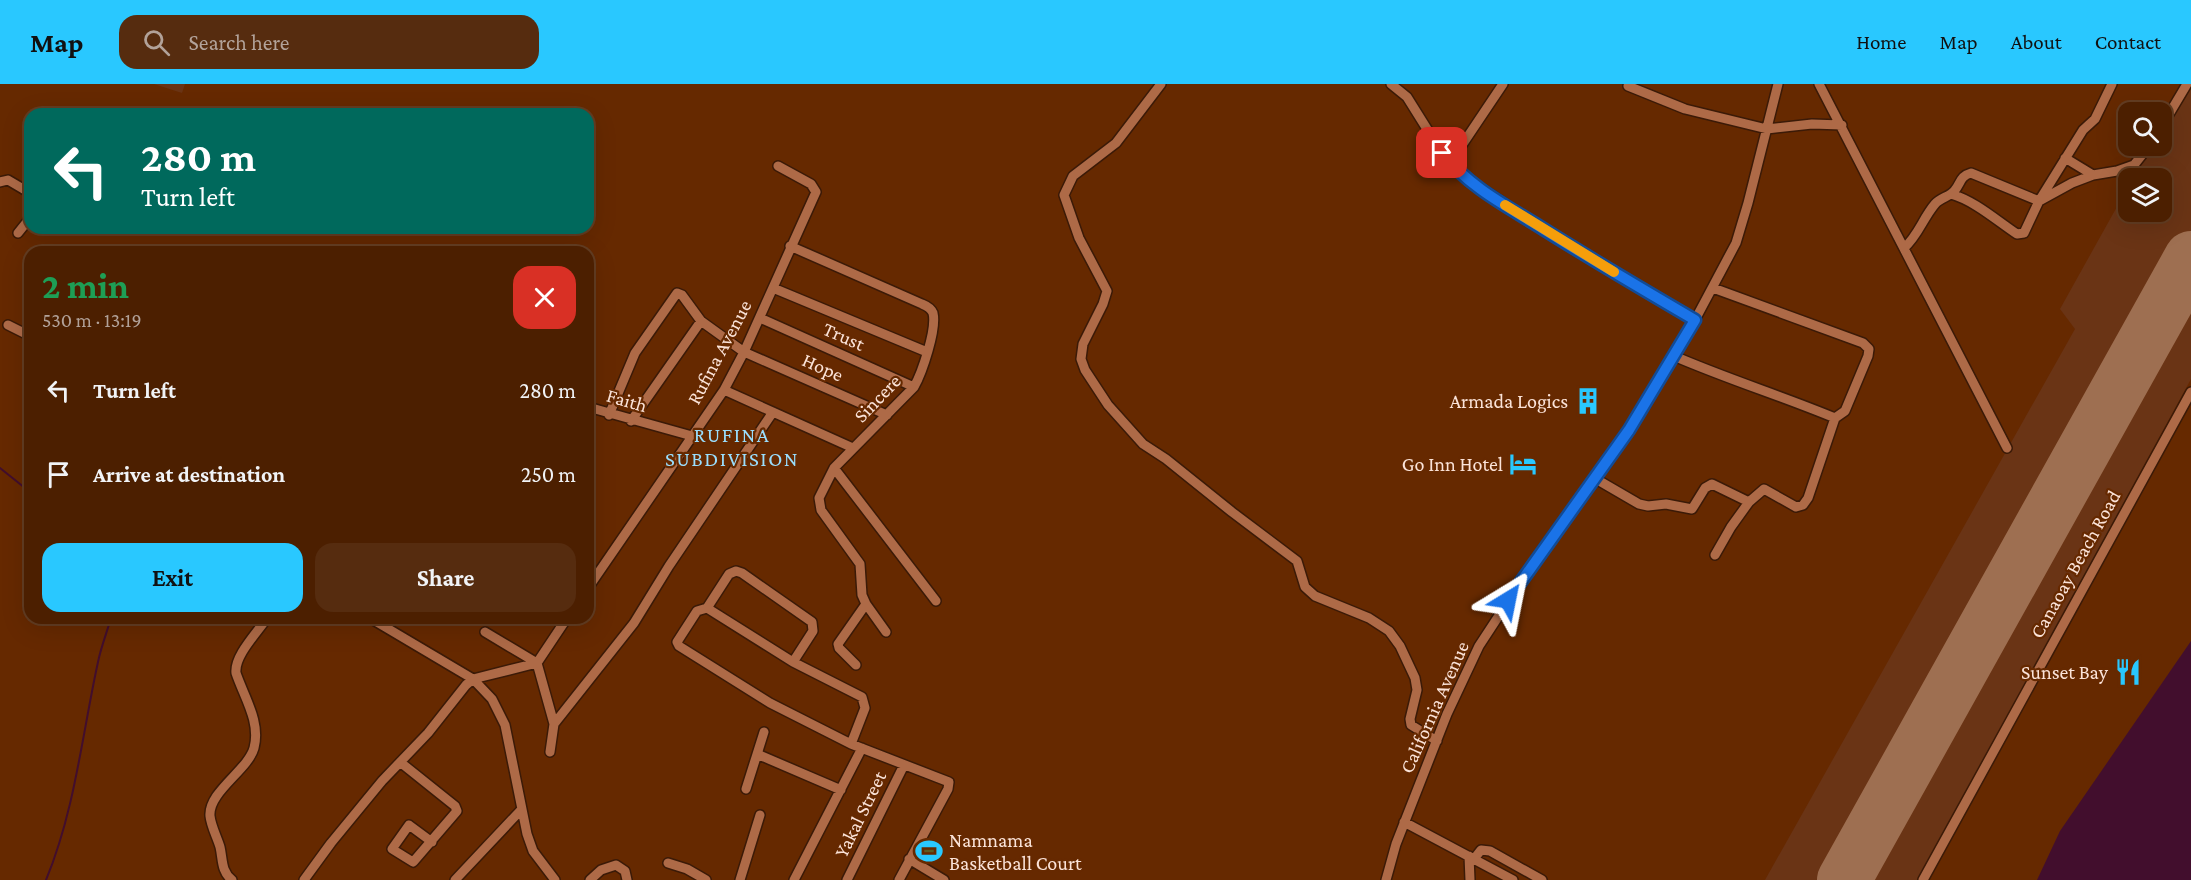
<!DOCTYPE html>
<html lang="en">
<head>
<meta charset="utf-8">
<style>
	body { margin:0; font-family:"Crimson Pro",serif; background:#562c0f; color:#f1f3f6; height:100vh; display:flex; flex-direction:column; font-size:22px; white-space:nowrap }
	* { box-sizing:border-box; margin:0 }
	p { font-size:20px; color:#b2a299 }
	.icon { flex:none; width:33px; height:33px; fill:none; stroke:currentColor; stroke-width:2; stroke-linecap:round; stroke-linejoin:round }
	.map { position:relative; flex:1; overflow:hidden }
	.side { position:absolute; left:24px; top:162px; width:570px; height:378px; display:flex; flex-direction:column; background:#4c1f00; border-radius:18px; box-shadow:0 6px 24px #0002,0 0 0 2px #633d22 }
	.side>* { flex:none }
	.banner { position:absolute; left:24px; top:24px; width:570px; height:126px; border-radius:18px; box-shadow:0 6px 24px #0002,0 0 0 2px #633d22; background:#00695c; color:#fff; overflow:hidden }
	.controls { position:absolute; left:2118px; top:18px; display:grid; gap:12px }
	.controls a { display:grid; place-items:center; width:54px; height:54px; border-radius:12px; background:#4c1f00; box-shadow:0 6px 24px #0002,0 0 0 2px #633d22; font-size:30px }
	.pin { position:absolute; display:grid; place-items:center; width:51px; height:51px; color:#fff; margin:-26px; border-radius:12px; box-shadow:0 3px 9px #0006 }
	.me { position:absolute; width:66px; margin:-33px; rotate:35deg; stroke-linejoin:round; filter:drop-shadow(0 0 4px #0008) }
	.turn { display:flex; align-items:center; gap:21px; height:126px; padding:0 18px; font-size:27px }
	.turn .icon { width:78px; height:78px; stroke-width:2.5 }
	.turn b { display:block; font-size:42px; line-height:51px }
	.round { display:grid; place-items:center; flex:none; width:63px; height:63px; border-radius:18px; background:#562c0f }
	.headline { display:flex; align-items:center; justify-content:space-between; height:102px; padding:0 18px }
	h1 { font-size:36px; font-weight:700; line-height:45px; color:#1e9e55 }
	.action { display:flex; gap:12px; margin-top:auto; padding:12px 18px }
	.action a { flex:1; height:69px; border-radius:18px; background:#29c8ff; color:#111; font-size:24px; font-weight:700; line-height:69px; text-align:center }
	.action a+a { background:#562c0f; color:#f1f3f6 }
	ul { padding:0; list-style:none }
	li { display:flex; align-items:center; gap:18px; height:84px; padding:0 18px }
	li div { flex:1 }
	li b { display:block; font-size:22px }
	li em { font-style:normal }
	header { display:flex; align-items:center; gap:36px; box-sizing:border-box; height:84px; padding:0 30px; background:#29c8ff; color:#111 }
	header strong { font-size:28px }
	nav { display:flex; gap:33px; margin-inline-start:auto; font-size:21px }
	.search { width:420px; height:54px; background:#562c0f; display:flex; align-items:center; gap:15px; box-sizing:border-box; padding:0 21px; border-radius:18px; color:#b2a299; font-size:22px }
	.map>svg:first-child { display:block }
</style>
</head>
<body>
<header>
<strong>Map</strong>
<div class="search"><svg class="icon" aria-label="search" viewBox="0 0 24 24"><circle cx="10" cy="10" r="6"/><path d="M15 15l6 6"/></svg>Search here</div>
<nav><a>Home</a><a>Map</a><a>About</a><a>Contact</a></nav>
</header>
<div class="map">
<svg width="2191" height="796" viewBox="0 0 2191 796">
	<rect width="100%" height="100%" fill="#662900"/>
	<!-- built -->
	<path fill="#6a3415" d="M154,0H185L182,9Z
		M2191,0V295L1918,796H1765L2075,245L2060,225L2128,103V128H2162V94H2133L2153,62H2162V47Z"/>
	<!-- green -->
	<path fill="#5d5b23" d="M923,758L939,765L934,776L918,768Z"/>
	<!-- water -->
	<path fill="#420e2d" d="M2191,557V796H2037L2060,747Z"/>
	<g fill="none" stroke-linecap="round" stroke-linejoin="round">
		<!-- stream -->
		<path stroke="#420e2d" stroke-width="2" d="M0,384L30,408
			M46,796C75,726 82,651 98,578C101,563 107,548 111,534"/>
		<!-- runway -->
		<path stroke="#9e6f51" stroke-width="54" d="M1844,796L2191,174"/>
		<defs>
			<path id="minor" d="M1161,0L1116,59L1073,92L1064,111L1079,154L1107,207L1103,220L1083,260L1081,275L1085,286L1108,321L1143,360L1166,375L1232,428L1297,477L1305,503L1315,512L1369,534L1389,547L1400,562L1415,594L1417,606L1410,635L1411,641L1437,657
				M1391,0L1407,13L1442,69L1464,93L1562,157L1695,236
				M1819,0L2007,364
				M1628,2L1685,25L1767,45L1812,40L1842,41
				M2162,42L2187,0
				M2065,74L2093,91
				M1450,79L1503,0
				M0,98L8,96L30,109
				M1951,110C1975,117 1996,136 2017,150L2024,149L2039,117L2083,46L2095,35L2112,0
				M2041,116L2072,99L2093,91L2117,87L2134,81L2149,62
				M18,149L30,134
				M790,162L922,220C927,222 931,224 933,229C937,245 922,289 914,303L834,384L819,414L821,426L860,480L862,511L866,520L886,548
				M1904,164C1918,152 1923,134 1935,120C1941,113 1950,113 1955,106C1961,99 1960,92 1971,89L2039,117
				M773,204L927,268
				M1713,204L1863,259L1869,265L1868,272L1845,327L1835,334L1808,414L1803,421L1796,423L1764,405L1749,418
				M760,234L914,303
				M8,241L30,252
				M1674,272C1727,295 1782,312 1835,334
				M724,306L853,364
				M588,323L692,352
				M609,331L635,269L677,209L682,211L701,237L744,268L887,331
				M631,337L701,237
				M834,384L936,517
				M1596,395L1639,420L1648,422L1666,420L1692,425L1705,404L1712,400L1749,418L1731,443L1715,471
				M588,504L724,306L744,268L816,108L811,100L778,82
				M707,524L793,578L862,613L865,624L851,660
				M370,534L473,595L492,615L505,641L527,750L533,767L555,796
				M485,548L537,579L554,640L550,668
				M793,578L813,547L812,538L742,489L736,487L729,490L707,524L697,527L677,558L679,562L770,619L851,660L949,698L948,705L899,796
				M856,581L839,564L838,560L866,520
				M554,640L634,539L669,482L773,328
				M757,670L841,706
				M400,678L455,722L457,727L414,777L413,778L392,765L409,741L432,758
				M746,705L764,648
				M1404,738L1513,796
				M1469,772L1470,796
				M909,775L944,796
				M1474,775L1481,766L1490,767L1542,796
				M668,779L687,785L706,796
				M232,796C221,787 223,776 220,763C217,753 211,742 210,732C208,708 248,686 254,664C261,638 244,613 236,589C234,572 257,549 267,534
				M304,796L331,759L382,697L428,649L466,601L473,595L537,579L567,534
				M455,796L521,726
				M590,796L601,786L616,781L625,787L627,796
				M740,796L760,731
				M794,796L862,664
				M847,796L904,681
				M1386,796L1396,760L1447,630L1479,562L1542,466L1629,346L1695,236L1736,159L1748,119L1778,0
				M1923,796L2191,308"/>
		</defs>
		<!-- minor casing -->
		<use href="#minor" stroke="#3b1a07" stroke-width="12"/>
		<!-- minor -->
		<use href="#minor" stroke="#ae6a47" stroke-width="9"/>
	</g>
	<g fill="none" stroke-linecap="round" stroke-linejoin="round">
		<defs>
			<path id="route" d="M1442,69C1469,102 1501,119 1537,141C1589,174 1642,205 1695,236L1629,346L1508,516"/>
		</defs>
		<!-- route casing -->
		<use href="#route" stroke="#114b97" stroke-width="15"/>
		<!-- route -->
		<use href="#route" stroke="#1a73e8" stroke-width="10"/>
		<!-- slow -->
		<path stroke="#f59e0b" stroke-width="10" d="M1505,121L1614,188"/>
	</g>
	<!-- icons -->
	<defs>
		<symbol id="building-bare" viewBox="-9 -9 18 18"><path d="M-4-6H4V6H1V3H-1V6H-4ZM-2.5-4.3h1.7v1.8h-1.7ZM.8-4.3h1.7v1.8H.8ZM-2.5-1h1.7V.8h-1.7ZM.8-1h1.7V.8H.8Z" fill="#29c8ff" stroke="#662900" stroke-width="2.5" paint-order="stroke"/></symbol>
		<symbol id="hotel-bare" viewBox="-9 -9 18 18"><path d="M-6-4.5h1.5V1H6V5H4.5V3h-9V5H-6ZM-4 0a1.8 1.8 0 1 1 3.6 0ZM.5 0V-2.5h3Q6-2.5 6 0Z" fill="#29c8ff" stroke="#662900" stroke-width="2.5" paint-order="stroke"/></symbol>
		<symbol id="restaurant-bare" viewBox="-9 -9 18 18"><path d="M-5-6h1v4h1v-4h1v4h1v-4h1v5L-1.5 .5V6h-2V.5L-5-1ZM5-6V6H3V1.5H1.5Q1.5-4 5-6Z" fill="#29c8ff" stroke="#662900" stroke-width="2.5" paint-order="stroke"/></symbol>
		<symbol id="stadium-bare" viewBox="-9 -9 18 18"><path d="M0-5a6.5 5 0 1 0 0 10a6.5 5 0 1 0 0-10ZM-3.5-1.8h7v3.6h-7Z" fill="#29c8ff" stroke="#662900" stroke-width="2.5" paint-order="stroke"/></symbol>
	</defs>
	<g fill-rule="evenodd">
		<use href="#building-bare" x="1569" y="298" width="38" height="38"/>
		<use href="#hotel-bare" x="1504" y="361" width="38" height="38"/>
		<use href="#restaurant-bare" x="2109" y="569" width="38" height="38"/>
		<use href="#stadium-bare" x="910" y="748" width="38" height="38"/>
	</g>
	<g text-anchor="middle" stroke-width="4.5" stroke-linejoin="round" paint-order="stroke">
		<!-- street labels -->
		<g font-size="20" fill="#fbe3d8" stroke="#662900">
			<text transform="translate(844 252) rotate(24)" y="7">Trust</text>
			<text transform="translate(719 268) rotate(-62)" y="7">Rufina Avenue</text>
			<text transform="translate(823 283) rotate(24)" y="7">Hope</text>
			<text transform="translate(877 314) rotate(-46)" y="7">Sincere</text>
			<text transform="translate(627 316) rotate(16)" y="7">Faith</text>
			<text transform="translate(2075 480) rotate(-61)" y="7">Canaoay Beach Road</text>
			<text transform="translate(1434 623) rotate(-66)" y="7">California Avenue</text>
			<text transform="translate(860 730) rotate(-64)" y="7">Yakal Street</text>
		</g>
		<!-- poi labels -->
		<g font-size="20" fill="#fbe3d8" stroke="#662900" text-anchor="end">
			<text x="1568" y="324">Armada Logics</text>
			<text x="1503" y="387">Go Inn Hotel</text>
			<text x="2108" y="595">Sunset Bay</text>
			<text x="949" y="763" text-anchor="start">Namnama<tspan x="949" dy="23">Basketball Court</tspan></text>
		</g>
		<!-- neighbourhood labels -->
		<g font-size="21" letter-spacing="1.5" fill="#9adefd" stroke="#662900">
			<text x="732" y="358">RUFINA<tspan x="732" dy="24">SUBDIVISION</tspan></text>
		</g>
	</g>
</svg>
<div class="controls">
<a><svg class="icon" aria-label="search" viewBox="0 0 24 24"><circle cx="10" cy="10" r="6"/><path d="M15 15l6 6"/></svg></a>
<a><svg class="icon" aria-label="layers" viewBox="0 0 24 24"><path d="M12 4l9 5-9 5-9-5zM3 14l9 5 9-5"/></svg></a>
</div>
<div class="pin" style="left:1442px;top:69px;background:#d93025"><svg class="icon" aria-label="arrive" viewBox="0 0 24 24"><path d="M6 21V4h12l-3 4 3 4H6"/></svg></div>
<svg class="me" style="left:1508px;top:516px" viewBox="-20 -20 40 40"><path d="M0-17L14 15 0 8-14 15z" fill="#1a73e8" stroke="#fff" stroke-width="4"/></svg>
<div class="banner">
<div class="turn"><svg class="icon" aria-label="left" viewBox="0 0 24 24"><path d="M17 20v-9H6M10 6l-5 5 5 5"/></svg><div><b>280 m</b>Turn left</div></div>
</div>
<section class="side">
<div class="headline"><div><h1>2 min</h1><p>530 m · 13:19</p></div><a class="round" style="background:#d93025;color:#fff"><svg class="icon" aria-label="close" viewBox="0 0 24 24"><path d="M6 6l12 12M18 6L6 18"/></svg></a></div>
<ul>
<li><svg class="icon" aria-label="left" viewBox="0 0 24 24"><path d="M17 20v-9H6M10 6l-5 5 5 5"/></svg><div><b>Turn left</b></div><em>280 m</em></li>
<li><svg class="icon" aria-label="arrive" viewBox="0 0 24 24"><path d="M6 21V4h12l-3 4 3 4H6"/></svg><div><b>Arrive at destination</b></div><em>250 m</em></li>
</ul>
<div class="action"><a>Exit</a><a>Share</a></div>
</section>
</div>
</body>
</html>
